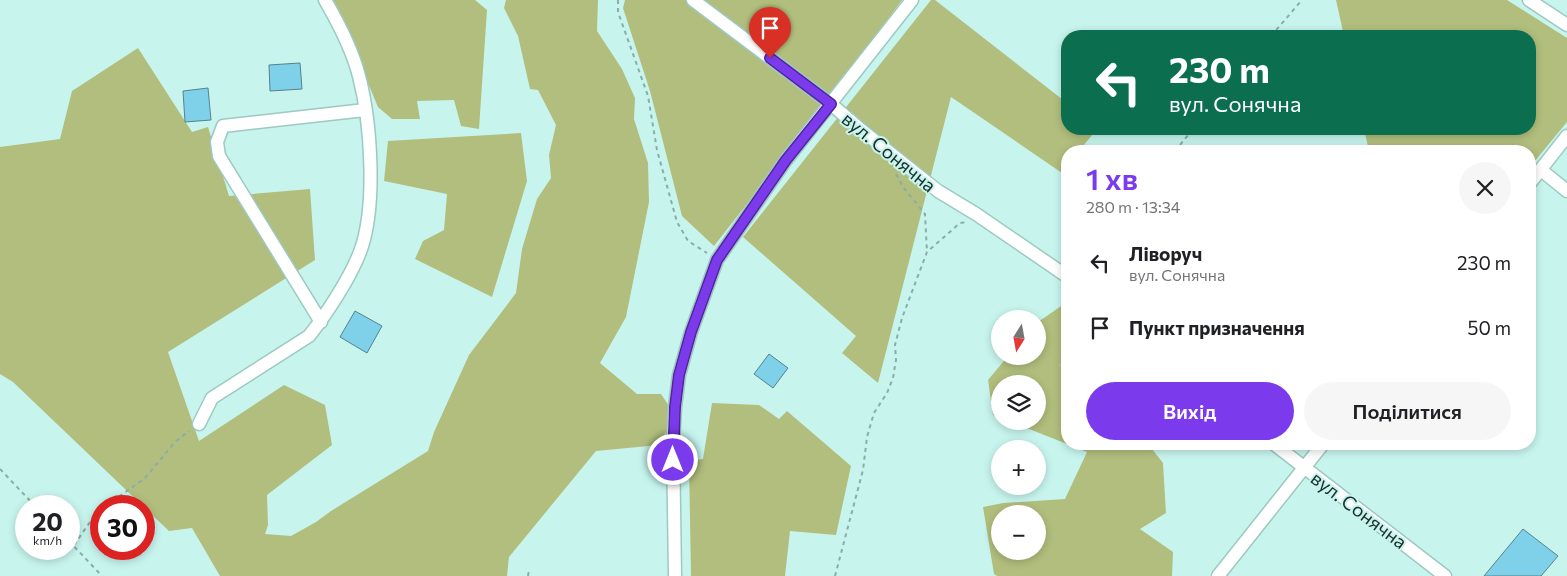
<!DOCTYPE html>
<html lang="uk">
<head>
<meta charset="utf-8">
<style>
	body { margin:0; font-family:Commissioner,sans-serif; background:#f6f6f6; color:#202124; height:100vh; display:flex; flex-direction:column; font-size:19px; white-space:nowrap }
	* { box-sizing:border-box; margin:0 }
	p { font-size:16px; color:#757577 }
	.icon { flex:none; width:28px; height:28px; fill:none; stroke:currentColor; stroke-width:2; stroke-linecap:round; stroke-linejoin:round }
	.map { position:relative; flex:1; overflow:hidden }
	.sheet { position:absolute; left:1061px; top:145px; width:475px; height:305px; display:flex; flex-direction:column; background:#fff; border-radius:20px; box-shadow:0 2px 8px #0003 }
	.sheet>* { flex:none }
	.hud { position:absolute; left:1061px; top:30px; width:475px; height:105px; border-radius:20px; box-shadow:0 2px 8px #0003; background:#0b6e4f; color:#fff; overflow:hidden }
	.needle { width:32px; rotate:191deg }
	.tools { position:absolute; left:991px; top:310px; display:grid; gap:10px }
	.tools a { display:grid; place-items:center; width:55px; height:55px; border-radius:50%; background:#fff; box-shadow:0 2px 8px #0003; font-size:25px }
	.speed { position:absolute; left:15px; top:495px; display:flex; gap:10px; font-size:25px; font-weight:700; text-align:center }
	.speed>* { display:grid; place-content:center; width:65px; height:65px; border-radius:50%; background:#fff; box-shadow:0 2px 8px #0003; line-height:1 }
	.speed small { font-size:12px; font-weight:400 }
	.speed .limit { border:8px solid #d22; background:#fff; color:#111 }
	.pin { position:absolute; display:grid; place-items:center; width:42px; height:42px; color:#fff; margin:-51px -21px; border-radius:50% 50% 50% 0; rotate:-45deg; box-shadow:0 0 5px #0007 }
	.pin .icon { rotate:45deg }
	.me { position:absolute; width:55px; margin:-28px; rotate:0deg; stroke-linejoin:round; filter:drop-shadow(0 0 4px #0008) }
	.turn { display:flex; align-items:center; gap:18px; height:105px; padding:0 25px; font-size:22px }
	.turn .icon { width:65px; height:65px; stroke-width:2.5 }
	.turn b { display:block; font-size:35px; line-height:42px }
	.round { display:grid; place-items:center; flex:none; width:52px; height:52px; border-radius:26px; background:#f6f6f6 }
	.overview { display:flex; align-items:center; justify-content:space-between; height:85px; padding:0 25px }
	h1 { font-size:30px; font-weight:600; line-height:38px; color:#7c3aed }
	.cta { display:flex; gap:10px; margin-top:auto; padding:10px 25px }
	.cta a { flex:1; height:58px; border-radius:30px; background:#7c3aed; color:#fff; font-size:20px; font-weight:600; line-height:58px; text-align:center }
	.cta a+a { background:#f6f6f6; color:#202124 }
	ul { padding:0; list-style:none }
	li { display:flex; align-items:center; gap:15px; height:65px; padding:0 25px }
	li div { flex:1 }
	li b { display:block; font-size:19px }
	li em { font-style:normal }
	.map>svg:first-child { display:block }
</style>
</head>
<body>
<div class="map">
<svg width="1567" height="576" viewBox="0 0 1567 576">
	<rect width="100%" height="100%" fill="#c7f5ee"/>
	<!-- forest -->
	<path fill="#b2be7d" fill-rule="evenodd" d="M333,0H475L487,10L479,129L461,126L454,100L417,101L420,119H392L378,107Z
		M506,0H598L597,31L622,69L635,98L634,119L648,163L649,202L626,317L600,363L637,394H661L669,406L668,428L659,445L596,451L509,557L507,576H220L192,528L169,531L13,382L0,374V147L60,139L72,91L138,48L192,132L208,127L229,196L310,189L315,260L168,352L199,441L284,385L325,405L332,445L267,495L268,525L265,534L291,536L316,522L331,511L428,451L434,432L469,355L516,293L522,249L537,199L551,178L549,155L556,125L538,90L530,89L518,36L504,8Z
		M625,0H902L835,91L714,246L682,216L650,91L623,8Z
		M931,0H935L1067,103L1068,129H1097L1079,151H1068L1067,166L1062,173L951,97L878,383L842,353L856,336L743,237Z
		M1336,0H1507L1567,38V122L1530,167V151H1369L1364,129H1530V36H1344Z
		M521,133L527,181L492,297L415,259L423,241L444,230L447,194L384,181L388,141Z
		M1067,302V361L1060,365L1067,376L1068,444H1148L1163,463L1166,513L1140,529L1173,552L1172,576H997L994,574L983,507L1003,503L1065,499L1087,452L1009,421H1038V384H1000V418L993,415L988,380L1008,356H1038V322ZM1000,514H1038V551H1000Z
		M712,403L759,405L779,419L787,411L851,466L836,535L790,531L785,576H691L689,461L703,459Z"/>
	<!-- building -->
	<path fill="#7ed1e9" stroke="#58818d" d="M300,63L302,89L270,91L269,65Z
		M208,88L211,120L185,122L183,91Z
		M355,311L382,326L367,353L340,337Z
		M769,354L788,368L773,388L754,374Z
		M1523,529L1558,556L1541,576H1484Z"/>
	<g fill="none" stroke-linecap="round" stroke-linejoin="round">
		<defs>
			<path id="street" d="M693,0L831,104L860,129L938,191L976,214L1068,277
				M1529,0L1567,25
				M1541,170L1567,191
				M1530,183L1567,136
				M321,322L219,156L217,142L223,126L365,110
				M199,424L212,398L309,336C326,315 350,278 360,252C377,207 371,122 359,76C352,49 339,24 325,0
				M1274,444L1445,576
				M675,576L673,441L675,407L679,375L691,332L717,260L786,160L912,0
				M1218,576L1323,444"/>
		</defs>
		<!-- street casing -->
		<use href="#street" stroke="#9cc9c2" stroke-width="15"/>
		<!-- path -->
		<path stroke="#89ada8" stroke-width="2" stroke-dasharray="4 4" stroke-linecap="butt" d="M618,0V12L648,96L657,150L677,222L688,241L707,253
			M1271,36L1302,0
			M1175,151L1193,129
			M896,174L903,187L925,214L927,252
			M0,469L35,506
			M106,506L145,478L175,442L189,431
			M69,541L102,576
			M74,545L97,512L101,509
			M528,576L529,570
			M835,576L863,470L867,437L874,413L887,393L893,378L896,360L895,345L902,318L927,252L960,223L967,222"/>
		<!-- street -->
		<use href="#street" stroke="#fff" stroke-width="12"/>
	</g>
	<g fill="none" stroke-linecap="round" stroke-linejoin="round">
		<defs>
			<path id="route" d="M673,460L675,407L679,375L691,332L717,260L786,160L831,104L770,58"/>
		</defs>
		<!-- route casing -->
		<use href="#route" stroke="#51269a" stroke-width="12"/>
		<!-- route -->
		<use href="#route" stroke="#7c3aed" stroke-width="9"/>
	</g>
	<g text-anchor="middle" stroke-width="4" stroke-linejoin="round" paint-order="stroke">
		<!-- street labels -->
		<g font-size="19" fill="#1c2e2c" stroke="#c7f5ee">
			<text transform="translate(889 152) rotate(39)" y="7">вул. Сонячна</text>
			<text transform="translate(1359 510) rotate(37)" y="7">вул. Сонячна</text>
		</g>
	</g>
</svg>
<div class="tools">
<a><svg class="needle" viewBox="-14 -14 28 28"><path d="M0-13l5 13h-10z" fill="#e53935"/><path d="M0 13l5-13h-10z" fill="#757577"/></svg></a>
<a><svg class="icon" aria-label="layers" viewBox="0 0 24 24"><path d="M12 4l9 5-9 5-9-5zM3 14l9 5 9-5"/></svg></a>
<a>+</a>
<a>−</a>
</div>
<div class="speed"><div>20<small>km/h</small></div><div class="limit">30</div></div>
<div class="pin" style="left:770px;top:58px;background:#d93025"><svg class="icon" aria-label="arrive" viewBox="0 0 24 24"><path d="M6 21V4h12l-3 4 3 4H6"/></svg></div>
<svg class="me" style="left:673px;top:460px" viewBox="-20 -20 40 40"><circle r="17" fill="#7c3aed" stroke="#fff" stroke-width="3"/><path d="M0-11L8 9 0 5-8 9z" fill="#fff"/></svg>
<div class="hud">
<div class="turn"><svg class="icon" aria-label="left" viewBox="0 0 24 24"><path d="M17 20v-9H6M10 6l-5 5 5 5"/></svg><div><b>230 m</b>вул. Сонячна</div></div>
</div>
<section class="sheet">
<div class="overview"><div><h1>1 хв</h1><p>280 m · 13:34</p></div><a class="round"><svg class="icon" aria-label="close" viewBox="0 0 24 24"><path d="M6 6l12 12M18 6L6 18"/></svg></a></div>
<ul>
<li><svg class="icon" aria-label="left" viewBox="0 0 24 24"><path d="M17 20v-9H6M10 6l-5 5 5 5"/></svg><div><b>Ліворуч</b><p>вул. Сонячна</p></div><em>230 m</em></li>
<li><svg class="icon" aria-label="arrive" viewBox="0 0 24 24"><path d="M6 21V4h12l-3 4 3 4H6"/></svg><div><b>Пункт призначення</b></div><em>50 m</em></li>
</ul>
<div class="cta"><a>Вихід</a><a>Поділитися</a></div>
</section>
</div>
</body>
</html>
